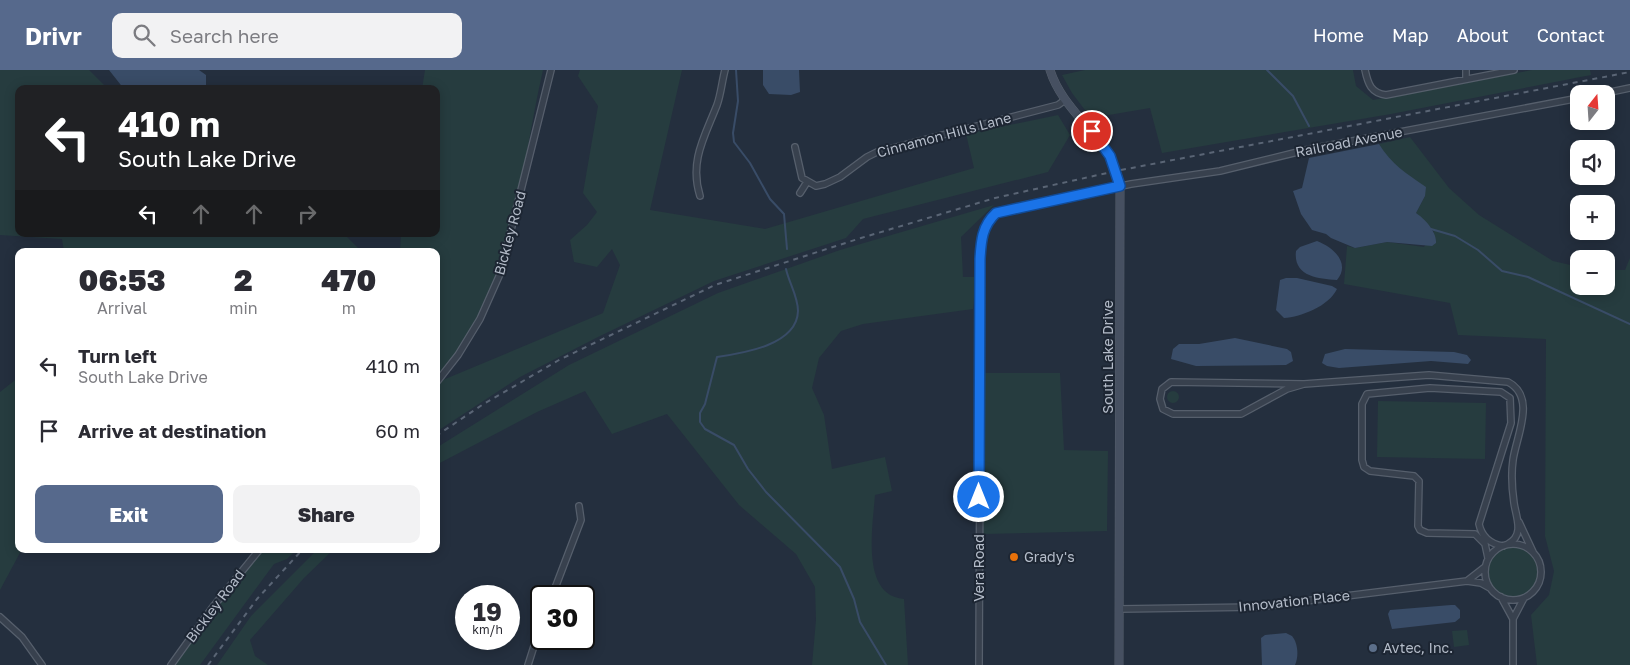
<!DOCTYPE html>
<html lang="en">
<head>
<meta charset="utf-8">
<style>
	body { margin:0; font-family:"Golos Text",sans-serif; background:#f2f2f3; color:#2b2b33; height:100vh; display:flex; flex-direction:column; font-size:19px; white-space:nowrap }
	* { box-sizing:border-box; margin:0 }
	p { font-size:16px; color:#7c7c81 }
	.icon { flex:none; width:28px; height:28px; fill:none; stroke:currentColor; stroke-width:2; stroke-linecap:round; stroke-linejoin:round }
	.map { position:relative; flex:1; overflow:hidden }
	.side { position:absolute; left:15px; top:178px; width:425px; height:305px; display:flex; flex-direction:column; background:#fff; border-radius:10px; box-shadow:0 2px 12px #0003 }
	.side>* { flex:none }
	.banner { position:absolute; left:15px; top:15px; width:425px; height:152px; border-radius:10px; box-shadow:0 2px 12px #0003; background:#202124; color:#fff; overflow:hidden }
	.needle { width:32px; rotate:17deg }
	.buttons { position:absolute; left:1570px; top:15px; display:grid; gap:10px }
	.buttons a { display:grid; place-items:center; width:45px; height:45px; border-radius:10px; background:#fff; box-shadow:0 2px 12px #0003; font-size:25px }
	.speed { position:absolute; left:455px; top:515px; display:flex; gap:10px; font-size:25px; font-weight:700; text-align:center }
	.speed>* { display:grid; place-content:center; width:65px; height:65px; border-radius:50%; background:#fff; box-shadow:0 2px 12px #0003; line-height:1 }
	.speed small { font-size:12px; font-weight:400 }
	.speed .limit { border:2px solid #111; border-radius:8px; background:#fff; color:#111 }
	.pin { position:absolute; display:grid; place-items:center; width:42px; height:42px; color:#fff; margin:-21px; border:2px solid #fff; border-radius:50%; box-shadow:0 1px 5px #0007 }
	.me { position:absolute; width:55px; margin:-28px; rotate:0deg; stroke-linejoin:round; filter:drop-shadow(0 0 4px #0008) }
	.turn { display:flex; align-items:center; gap:18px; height:105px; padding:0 20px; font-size:22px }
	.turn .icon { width:65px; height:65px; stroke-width:2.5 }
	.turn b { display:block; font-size:35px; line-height:42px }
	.lanes { display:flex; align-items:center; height:48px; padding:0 20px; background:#0003; justify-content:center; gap:25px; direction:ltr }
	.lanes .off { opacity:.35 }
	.eta { display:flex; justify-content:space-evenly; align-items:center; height:85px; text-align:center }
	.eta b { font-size:30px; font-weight:800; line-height:35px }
	.button { display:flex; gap:10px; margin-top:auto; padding:10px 20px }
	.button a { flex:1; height:58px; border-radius:10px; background:#56698c; color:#fff; font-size:20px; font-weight:800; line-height:58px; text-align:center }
	.button a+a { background:#f2f2f3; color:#2b2b33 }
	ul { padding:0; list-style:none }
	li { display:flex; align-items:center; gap:15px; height:65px; padding:0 20px }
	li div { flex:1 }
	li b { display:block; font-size:19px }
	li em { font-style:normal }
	header { display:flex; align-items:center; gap:30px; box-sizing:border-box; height:70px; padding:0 25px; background:#56698c; color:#fff }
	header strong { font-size:24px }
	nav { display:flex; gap:28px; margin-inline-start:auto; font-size:18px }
	.search { width:350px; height:45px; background:#f2f2f3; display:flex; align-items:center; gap:12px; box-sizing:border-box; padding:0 18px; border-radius:10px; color:#7c7c81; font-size:19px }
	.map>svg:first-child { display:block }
</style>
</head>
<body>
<header>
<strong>Drivr</strong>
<div class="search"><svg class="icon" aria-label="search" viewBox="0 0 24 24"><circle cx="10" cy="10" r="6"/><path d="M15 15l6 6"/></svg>Search here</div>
<nav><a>Home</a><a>Map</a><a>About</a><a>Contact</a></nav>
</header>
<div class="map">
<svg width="1630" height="595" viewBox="0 0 1630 595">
	<rect width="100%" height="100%" fill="#242f3e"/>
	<!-- green -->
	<path fill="#263c3f" d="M0,0H89L108,19H19V164H344L361,181H64L62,169L0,165Z
		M425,0H543C524,82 518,172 481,248C470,270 452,291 438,312L603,243L620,195L612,179L597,197L574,192L570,170L587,155L597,142L583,123L598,36L578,6L580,0H682L650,140L765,159L974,98L966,64L1058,45L1070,65L1048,102L863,149L846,168L714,211L598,267L520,307L436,362V181H400L401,164H436V19H422Z
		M1085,0H1353L1356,16L1373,30L1532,0H1590L1591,5L1391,44L1162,83L1150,38L1091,48L1072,23L1062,5Z
		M1410,67L1449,118L1479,145L1553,191L1579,197V216H1606V200H1625L1630,188V595H1537L1531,545L1549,525L1554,501L1545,466L1546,269L1458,265L1450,233L1344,214L1347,176L1355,178L1387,172L1424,177L1434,162L1416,143L1425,126L1417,111L1404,103L1387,88L1379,74Z
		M994,135L961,167L963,207H976L973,239L863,254L841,261L819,288L812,318L824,345L832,399L885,387L892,421L875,425C873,455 860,526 904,529L908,595H812L816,550L815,517L796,484L739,435L667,344L612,364L585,321L537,342L436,395V378L569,295L718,223L840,180Z
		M985,303H1060L1064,380L1108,381L1107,461L982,464Z
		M19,307V479H22L0,520V322Z
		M1167 327a6 6 0 1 1 12 0a6 6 0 1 1-12 0Z
		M1378,331L1486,333L1485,389L1377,387Z
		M1488 502a25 25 0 1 1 50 0a25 25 0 1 1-50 0Z
		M260,479H297L287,489L274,494L200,595H171Z
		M318,479H334L304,508L250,570L255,586L268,595H217L251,546Z
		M1467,560L1469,575L1454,577L1452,561Z"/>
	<!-- water -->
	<path fill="#394c67" d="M109,0H199L206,5V19H124Z
		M763,0H799L800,22L791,25L769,24L763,15Z
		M1379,74C1391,94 1407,104 1426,117L1425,126L1416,143C1425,149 1437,162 1436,173L1432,176L1387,172L1355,178L1331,168L1326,164L1312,160L1301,144L1293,121L1302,118L1309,88Z
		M1317,171C1333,177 1351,193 1337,210C1317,209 1293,206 1296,181L1300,177Z
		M1286,208H1297L1332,216L1337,219C1329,236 1301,247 1284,248L1276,240L1280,210Z
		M1235,268L1287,279L1291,282L1293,291L1286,295L1196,296L1171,289L1173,279L1179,274H1199Z
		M1345,279L1454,282L1467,285L1471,290L1468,294L1431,291L1339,298L1327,296L1322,293L1325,284Z
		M1451,535H1455L1460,540V548L1455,552L1392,559L1388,544L1390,540Z
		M1286,563L1292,566C1298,573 1299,586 1295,595H1262L1261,568L1265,565Z"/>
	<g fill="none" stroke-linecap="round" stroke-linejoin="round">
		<!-- stream -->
		<path stroke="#394c67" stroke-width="2" d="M736,0L738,31L733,63L734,72L750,93L770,129L784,144L787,179
			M1267,0L1293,26L1309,56
			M1431,159L1455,166L1478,180L1502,201L1528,207L1630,254
			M786,199C789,213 798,226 798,241C797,275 744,283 717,287L705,334L700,343V352L705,359L734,375L748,399L766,422L840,497L854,529L860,552L886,595"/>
		<defs>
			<path id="street" d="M1365,0C1368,14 1371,23 1386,25L1514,0
				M1466,0V9
				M1601,24L1630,18
				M795,77L802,108L816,116L825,114L840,107L867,87L877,82L1058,35L1065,30
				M800,123L807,112
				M700,126C689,91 705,66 717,35C721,24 722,11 725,0
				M436,313L458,285L480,249L500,204L551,0
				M1304,314L1287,319L1241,344H1173L1163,339L1160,329L1162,319L1171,312L1304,314L1429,305L1508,312C1537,327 1516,367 1513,390C1511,404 1512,419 1514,433C1516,447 1525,465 1508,474
				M1519,452L1533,482
				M1485 502a28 28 0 1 1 56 0a28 28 0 1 1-56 0Z
				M1488,488L1485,474L1475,464L1427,463L1420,460L1418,456L1419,411L1414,406L1370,401L1364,397L1362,390V334L1367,324L1430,318L1501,322L1510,328L1511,353L1479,454C1482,468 1491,474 1503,476
				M1467,511L1485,497
				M552,526L581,450L579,436
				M1501,527L1513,549
				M1119,539L1257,537L1467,511L1481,513L1490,518
				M0,547L22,567L42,595
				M171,595L212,538L260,479
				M528,595L541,554
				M979,595L981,171L987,153L996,143L1002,141L1131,114L1220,101L1310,79L1579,28
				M1513,595V549L1524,528"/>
			<path id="secondary" d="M1050,0C1064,45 1112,68 1120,116L1119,595"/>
		</defs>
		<!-- street casing -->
		<use href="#street" stroke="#565f6c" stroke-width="8"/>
		<!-- secondary casing -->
		<use href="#secondary" stroke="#565f6c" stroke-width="9"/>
		<!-- street -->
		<use href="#street" stroke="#38414e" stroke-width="5.5"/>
		<!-- secondary -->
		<use href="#secondary" stroke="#465061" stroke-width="8"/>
		<!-- rail -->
		<path stroke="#5a6575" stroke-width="2" stroke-dasharray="5 5" stroke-linecap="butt" d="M436,366L482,335L559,290L715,215L861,168L995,128L1116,101L1630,2
			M208,595L257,529L303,479"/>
	</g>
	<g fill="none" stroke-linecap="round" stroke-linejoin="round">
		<defs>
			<path id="route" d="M979,427L980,189C981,171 982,156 996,143L1120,116L1110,86L1092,61"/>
		</defs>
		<!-- route casing -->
		<use href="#route" stroke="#114b97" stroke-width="12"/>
		<!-- route -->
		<use href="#route" stroke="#1a73e8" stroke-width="9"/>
	</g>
	<!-- markers -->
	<circle fill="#e8710a" stroke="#1d2633" stroke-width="2" cx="1014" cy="487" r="5"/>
	<circle fill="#5c6f8a" stroke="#1d2633" stroke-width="2" cx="1373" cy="578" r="5"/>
	<g text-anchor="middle" stroke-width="4" stroke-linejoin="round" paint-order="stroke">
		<!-- street labels -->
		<g font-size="14" fill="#b4bcc9" stroke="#1d2633">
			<text transform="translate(944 65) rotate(-15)" y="5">Cinnamon Hills Lane</text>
			<text transform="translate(1349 72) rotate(-11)" y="5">Railroad Avenue</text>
			<text transform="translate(510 163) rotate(-75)" y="5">Bickley Road</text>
			<text transform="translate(1108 287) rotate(-90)" y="5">South Lake Drive</text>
			<text transform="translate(979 498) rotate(-90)" y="5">Vera Road</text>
			<text transform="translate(1294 531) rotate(-6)" y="5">Innovation Place</text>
			<text transform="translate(215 536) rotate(-53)" y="5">Bickley Road</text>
		</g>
		<!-- poi labels -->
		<g font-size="14" fill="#b4bcc9" stroke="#1d2633" text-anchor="start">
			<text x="1024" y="492">Grady's</text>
			<text x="1383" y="583">Avtec, Inc.</text>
		</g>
	</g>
</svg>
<div class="buttons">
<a><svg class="needle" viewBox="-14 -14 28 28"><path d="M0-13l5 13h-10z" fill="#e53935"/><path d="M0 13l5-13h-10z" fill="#7c7c81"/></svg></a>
<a><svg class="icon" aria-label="sound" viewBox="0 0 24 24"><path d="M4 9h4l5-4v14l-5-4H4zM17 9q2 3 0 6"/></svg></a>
<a>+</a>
<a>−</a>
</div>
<div class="speed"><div>19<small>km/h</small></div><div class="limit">30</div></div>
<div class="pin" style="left:1092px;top:61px;background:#d93025"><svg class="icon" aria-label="arrive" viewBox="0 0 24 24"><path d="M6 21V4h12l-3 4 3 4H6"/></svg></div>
<svg class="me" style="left:979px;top:427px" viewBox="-20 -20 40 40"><circle r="17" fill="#1a73e8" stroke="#fff" stroke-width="3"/><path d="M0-11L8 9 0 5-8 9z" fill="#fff"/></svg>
<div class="banner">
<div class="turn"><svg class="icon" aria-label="left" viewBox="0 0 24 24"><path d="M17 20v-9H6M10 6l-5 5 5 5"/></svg><div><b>410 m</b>South Lake Drive</div></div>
<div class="lanes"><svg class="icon" aria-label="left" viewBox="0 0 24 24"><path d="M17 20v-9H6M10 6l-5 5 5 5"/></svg><svg class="icon off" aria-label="ahead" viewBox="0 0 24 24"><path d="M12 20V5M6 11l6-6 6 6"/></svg><svg class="icon off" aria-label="ahead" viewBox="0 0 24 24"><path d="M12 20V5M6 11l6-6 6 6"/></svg><svg class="icon off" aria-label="right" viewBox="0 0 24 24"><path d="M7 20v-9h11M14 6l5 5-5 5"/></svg></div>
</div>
<section class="side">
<div class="eta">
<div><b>06:53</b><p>Arrival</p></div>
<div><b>2</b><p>min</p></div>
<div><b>470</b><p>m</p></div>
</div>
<ul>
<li><svg class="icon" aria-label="left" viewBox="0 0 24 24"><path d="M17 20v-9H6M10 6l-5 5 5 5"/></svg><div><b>Turn left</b><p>South Lake Drive</p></div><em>410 m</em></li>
<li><svg class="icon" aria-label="arrive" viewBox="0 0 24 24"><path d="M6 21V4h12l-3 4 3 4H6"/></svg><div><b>Arrive at destination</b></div><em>60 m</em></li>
</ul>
<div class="button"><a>Exit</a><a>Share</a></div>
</section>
</div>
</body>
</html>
